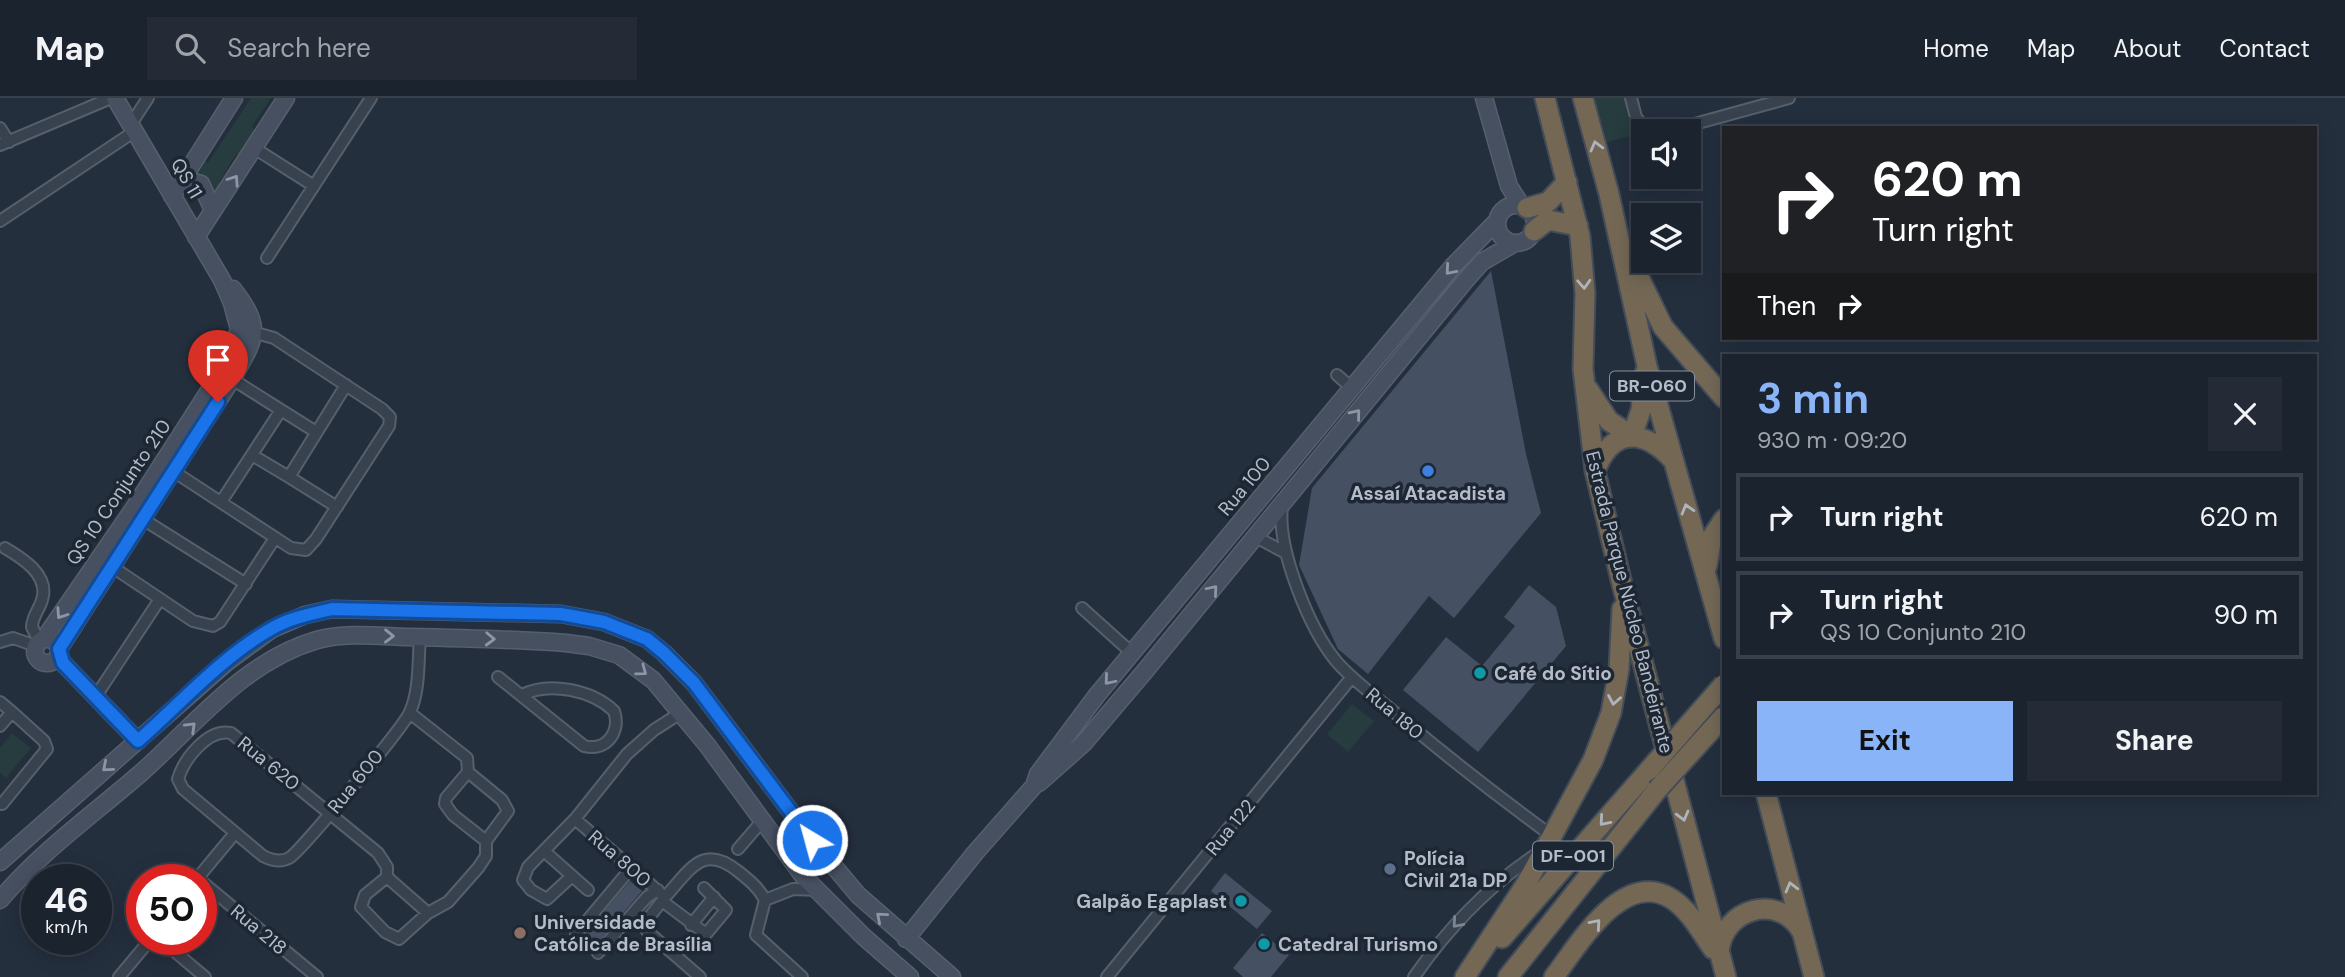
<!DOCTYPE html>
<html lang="en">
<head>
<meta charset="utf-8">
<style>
	body { margin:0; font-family:"DM Sans",sans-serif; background:#242b36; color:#f1f3f6; height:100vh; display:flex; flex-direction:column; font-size:26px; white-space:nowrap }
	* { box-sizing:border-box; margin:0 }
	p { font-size:23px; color:#a0a4aa }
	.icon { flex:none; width:38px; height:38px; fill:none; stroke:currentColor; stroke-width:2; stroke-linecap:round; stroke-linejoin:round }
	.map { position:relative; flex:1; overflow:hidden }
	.panel { position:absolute; left:1722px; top:256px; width:595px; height:441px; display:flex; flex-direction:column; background:#1b232e; border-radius:0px; box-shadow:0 4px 18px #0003,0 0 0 2px #39404a }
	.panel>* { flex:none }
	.hud { position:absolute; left:1722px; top:28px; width:595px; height:214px; border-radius:0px; box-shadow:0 4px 18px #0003,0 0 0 2px #39404a; background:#202124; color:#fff; overflow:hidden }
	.fabs { position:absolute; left:1631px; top:21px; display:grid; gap:14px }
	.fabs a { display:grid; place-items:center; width:70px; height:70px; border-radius:0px; background:#1b232e; box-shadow:0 4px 18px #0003,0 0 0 2px #39404a; font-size:35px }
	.speed { position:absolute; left:21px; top:766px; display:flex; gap:14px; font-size:35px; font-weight:700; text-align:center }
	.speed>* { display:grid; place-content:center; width:91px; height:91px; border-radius:50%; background:#1b232e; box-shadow:0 4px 18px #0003,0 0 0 2px #39404a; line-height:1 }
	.speed small { font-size:18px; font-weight:400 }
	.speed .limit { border:10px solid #d22; background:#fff; color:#111 }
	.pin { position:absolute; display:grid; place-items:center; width:60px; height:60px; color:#fff; margin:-72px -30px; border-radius:50% 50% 50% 0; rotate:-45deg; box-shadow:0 0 7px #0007 }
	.pin .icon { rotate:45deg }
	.me { position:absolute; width:77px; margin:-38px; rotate:323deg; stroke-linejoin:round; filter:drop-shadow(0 0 5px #0008) }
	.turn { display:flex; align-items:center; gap:24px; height:147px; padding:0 35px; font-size:32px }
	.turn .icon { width:91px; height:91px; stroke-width:2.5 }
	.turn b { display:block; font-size:49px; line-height:60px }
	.then { display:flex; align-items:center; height:66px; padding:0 35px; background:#0003; gap:14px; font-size:26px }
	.round { display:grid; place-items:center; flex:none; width:74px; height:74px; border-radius:0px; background:#242b36 }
	.overview { display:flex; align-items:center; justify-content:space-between; height:119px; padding:0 35px }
	h1 { font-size:42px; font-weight:700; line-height:52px; color:#8ab4f8 }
	.button { display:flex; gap:14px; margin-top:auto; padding:14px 35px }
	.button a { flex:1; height:80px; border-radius:0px; background:#8ab4f8; color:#111; font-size:28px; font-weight:700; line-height:80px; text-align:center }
	.button a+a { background:#242b36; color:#f1f3f6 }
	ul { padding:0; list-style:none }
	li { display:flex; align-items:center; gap:21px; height:88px; margin:0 14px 10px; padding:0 21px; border:4px solid #39404a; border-radius:0px }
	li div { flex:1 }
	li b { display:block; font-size:26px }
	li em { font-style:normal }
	header { display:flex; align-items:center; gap:42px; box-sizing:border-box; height:98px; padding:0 35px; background:#1b232e; border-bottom:2px solid #39404a }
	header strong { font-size:33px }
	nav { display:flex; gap:38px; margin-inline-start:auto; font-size:24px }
	.search { width:490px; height:63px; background:#242b36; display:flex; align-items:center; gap:18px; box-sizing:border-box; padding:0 24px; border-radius:0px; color:#a0a4aa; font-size:26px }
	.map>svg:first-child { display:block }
</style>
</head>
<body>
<header>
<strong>Map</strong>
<div class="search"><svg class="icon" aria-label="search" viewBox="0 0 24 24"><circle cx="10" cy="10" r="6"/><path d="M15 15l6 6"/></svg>Search here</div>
<nav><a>Home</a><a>Map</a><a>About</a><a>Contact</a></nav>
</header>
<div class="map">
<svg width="2345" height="879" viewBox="0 0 2345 879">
	<rect width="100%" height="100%" fill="#242f3e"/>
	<!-- green -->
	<path fill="#263c3f" d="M251,0H271L252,28L256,35L242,61L236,56L219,84L223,91L215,102L194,76L203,60L208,65Z
		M1595,0H1626L1636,32L1630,38L1607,44Z
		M1352,606L1374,623L1348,654L1327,636Z
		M12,635L31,650L6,680L0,675V650Z"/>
	<!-- building -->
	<path fill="#455162" d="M1491,173L1526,356L1541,415L1454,520L1429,498L1368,576L1338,551L1299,467L1312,390Z
		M1529,487L1556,509L1566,548L1478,654L1403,592L1446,539L1482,568L1515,528L1504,519Z
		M1225,775L1272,813L1257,831L1211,793Z
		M630,783L642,793L590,854L578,844Z
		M1262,835L1289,857L1271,879H1243L1233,870Z"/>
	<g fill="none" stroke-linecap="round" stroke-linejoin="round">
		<defs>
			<path id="street" d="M1631,0L1636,19L1647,33
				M131,26L148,0
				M0,30L9,44
				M1669,33L1789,0
				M0,47L111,0
				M254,50L314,88
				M0,123L135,33
				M267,160L371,0
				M1337,277L1352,290
				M281,312L316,334
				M252,357L289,379
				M173,373L291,450L306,452L316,441L389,328L390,319L382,311L274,240L249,233
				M221,404L281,312L232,281
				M337,409L289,379L346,287
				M1282,409C1277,451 1309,530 1336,563C1354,584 1379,601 1400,619C1450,661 1500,700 1552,738
				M141,420L246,486
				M1256,439L1284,454
				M5,450C22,460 50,477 42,502C39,512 32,519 32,529L39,543
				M111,468L193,523L213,528L220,524L275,440
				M1082,510L1132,555
				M0,544L13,540L36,548
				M498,579L584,648C607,654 621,633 614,613C592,592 549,583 522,597
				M96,598L160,501
				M0,604L12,614L0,628
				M682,614L654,632L627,656L575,721L665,799L647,822V833L700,879
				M410,615L467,660L468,674L446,700L445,706L453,717L486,743
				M2,706L47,651L44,643L12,614
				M738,751L763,722
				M544,753L588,792
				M572,778L547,801L531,792L523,782L528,769L575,721
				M387,779L428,815L399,841L385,834L361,809L365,797L387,779V769L378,755L231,635C208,630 184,661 178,681L183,691L263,758C271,762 280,765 289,760C299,756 404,628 410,614C420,592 418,562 420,539
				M196,782L235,735
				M201,783L317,879
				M665,799C690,772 703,744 739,774C749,782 759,790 765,802L756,837L802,879
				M765,802L793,791L818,792
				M662,803L706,836L726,812L704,790
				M428,815L448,804L478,770L486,758V743L508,713L502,702L468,674
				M691,827L714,799
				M576,836L632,769
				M161,842L205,879
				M598,855L647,799L658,792
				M119,879L150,842
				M1107,879L1352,579
				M1414,879C1448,830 1488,788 1538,755"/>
			<path id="secondary" d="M1484,0L1509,88L1521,107
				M181,85L190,83L201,86L213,112
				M172,98L234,0
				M1497 126a19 19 0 1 1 38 0a19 19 0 1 1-38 0Z
				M196,139L286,0
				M35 553a12 12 0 1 1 24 0a12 12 0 1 1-24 0Z
				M44,541L132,413L230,260L239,231L232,205L222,182L115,0
				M59,551L232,281C255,241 264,231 233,191
				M59,556L63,565L138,643
				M1039,685L1083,646L1145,573L1465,183L1482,164L1513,146
				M0,764L227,564L272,531L305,517L332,511L561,516L604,524L647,541L664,555L694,585L812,742L858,797L952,879
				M0,802C41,753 94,716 142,674C196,626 244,563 317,542C346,534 378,538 407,539C460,540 513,541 566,545L589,548L619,557L653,582L707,647L803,778L864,839L910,879
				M906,841L975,755L1034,688L1038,676L1097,597L1453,168L1497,123"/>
			<path id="highway" d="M1545,0L1580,138L1585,195L1583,271L1595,373L1622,486L1726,879
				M1583,0L1609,96L1647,268L1724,541
				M1527,110L1548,104L1567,84
				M1534,133L1548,122L1578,128
				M1634,169L1663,229L1724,300
				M1588,291L1609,323L1632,338L1641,312L1645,275
				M1595,373C1612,330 1642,330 1672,361
				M1707,468L1712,439L1724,421
				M1766,695L1814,879
				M1502,840L1649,672
				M1719,854C1723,810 1779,794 1802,834
				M1465,879L1526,786L1593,662L1611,615L1619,571L1622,511
				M1508,879L1657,692
				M1554,879C1579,846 1623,770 1672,801C1690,813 1701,834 1713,851"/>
		</defs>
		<!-- street casing -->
		<use href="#street" stroke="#565f6c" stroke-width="14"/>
		<!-- secondary casing -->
		<use href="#secondary" stroke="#565f6c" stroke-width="19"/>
		<!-- highway casing -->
		<use href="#highway" stroke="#434c59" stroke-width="23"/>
		<!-- street -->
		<use href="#street" stroke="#38414e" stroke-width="10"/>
		<!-- secondary -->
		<use href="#secondary" stroke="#465061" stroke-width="16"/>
		<!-- highway -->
		<use href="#highway" stroke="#746855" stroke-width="19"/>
		<defs>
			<path id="highway-bridge" d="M1649,672L1724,586
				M1657,692L1724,618"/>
		</defs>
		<!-- highway-bridge casing -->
		<use href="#highway-bridge" stroke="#434c59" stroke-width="23" stroke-linecap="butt"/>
		<!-- highway-bridge -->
		<use href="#highway-bridge" stroke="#746855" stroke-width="19"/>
	</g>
	<!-- one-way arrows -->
	<defs><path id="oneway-chevron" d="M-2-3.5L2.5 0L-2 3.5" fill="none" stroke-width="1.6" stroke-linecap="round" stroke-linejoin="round" transform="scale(1.75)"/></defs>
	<g stroke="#aeb4bd">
		<use href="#oneway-chevron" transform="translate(1596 48) rotate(-105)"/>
		<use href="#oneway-chevron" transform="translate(1584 186) rotate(87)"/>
		<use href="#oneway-chevron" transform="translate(1687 411) rotate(-106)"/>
		<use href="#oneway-chevron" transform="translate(1614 602) rotate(100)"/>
		<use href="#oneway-chevron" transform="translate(1683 718) rotate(75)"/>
		<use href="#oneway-chevron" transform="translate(1604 723) rotate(131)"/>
		<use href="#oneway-chevron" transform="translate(1791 789) rotate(-105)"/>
		<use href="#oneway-chevron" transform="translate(1596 826) rotate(-49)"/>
	</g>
	<g stroke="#8e96a5">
		<use href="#oneway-chevron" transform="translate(234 82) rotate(-56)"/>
		<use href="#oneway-chevron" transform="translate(1450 172) rotate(131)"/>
		<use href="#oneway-chevron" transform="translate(1356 316) rotate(-51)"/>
		<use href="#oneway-chevron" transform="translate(1213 492) rotate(-50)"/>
		<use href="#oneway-chevron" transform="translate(61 516) rotate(124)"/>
		<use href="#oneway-chevron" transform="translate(389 538) rotate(1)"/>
		<use href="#oneway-chevron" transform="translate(490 541) rotate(2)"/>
		<use href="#oneway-chevron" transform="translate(642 573) rotate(37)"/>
		<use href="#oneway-chevron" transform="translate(1109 582) rotate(130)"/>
		<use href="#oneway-chevron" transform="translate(191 629) rotate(-44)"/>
		<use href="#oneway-chevron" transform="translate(107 669) rotate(139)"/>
		<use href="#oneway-chevron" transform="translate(881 819) rotate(-139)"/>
	</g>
	<use stroke="#7c8592" href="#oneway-chevron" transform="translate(1457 825) rotate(131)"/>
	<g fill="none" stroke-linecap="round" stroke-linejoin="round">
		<defs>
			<path id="route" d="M218,304L59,551L63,565L138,643C179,607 223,558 271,531C290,520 311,516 332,511L561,516L604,524L647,541L664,555L694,585L812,742"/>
		</defs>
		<!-- route casing -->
		<use href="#route" stroke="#114b97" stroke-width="18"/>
		<!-- route -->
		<use href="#route" stroke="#1a73e8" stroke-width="12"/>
	</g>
	<!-- markers -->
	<circle fill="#3f7fe0" stroke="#1d2633" stroke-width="2.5" cx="1428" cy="373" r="7"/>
	<g fill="#0f9aa8" stroke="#1d2633" stroke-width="2.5">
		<circle cx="1480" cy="575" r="7"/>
		<circle cx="1241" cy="803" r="7"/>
		<circle cx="1264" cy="846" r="7"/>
	</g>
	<circle fill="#5c6f8a" stroke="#1d2633" stroke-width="2.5" cx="1390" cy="771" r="7"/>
	<circle fill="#8d6e63" stroke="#1d2633" stroke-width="2.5" cx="520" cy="835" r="7"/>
	<g text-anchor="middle" stroke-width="7" stroke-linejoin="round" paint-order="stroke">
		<!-- shield labels -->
		<g fill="#1d2633" stroke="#878f9c" stroke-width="2">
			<rect x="1610" y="273.5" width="84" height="29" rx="5"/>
			<rect x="1533" y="743.5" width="80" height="29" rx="5"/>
		</g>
		<g font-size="18" font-weight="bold" fill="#b4bcc9">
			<text x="1652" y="294">BR-060</text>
			<text x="1573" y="764">DF-001</text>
		</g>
		<!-- street labels -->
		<g font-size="19" fill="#b4bcc9" stroke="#1d2633">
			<text transform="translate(187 80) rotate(60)" y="7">QS 11</text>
			<text transform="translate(1244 388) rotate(-50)" y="7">Rua 100</text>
			<text transform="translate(118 394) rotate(-56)" y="7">QS 10 Conjunto 210</text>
			<text transform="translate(1630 504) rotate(76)" y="7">Estrada Parque Núcleo Bandeirante</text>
			<text transform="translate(1395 615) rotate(40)" y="7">Rua 180</text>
			<text transform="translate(269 665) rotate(39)" y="7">Rua 620</text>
			<text transform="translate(355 683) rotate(-51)" y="7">Rua 600</text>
			<text transform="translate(1230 729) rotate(-51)" y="7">Rua 122</text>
			<text transform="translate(620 760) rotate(41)" y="7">Rua 800</text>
			<text transform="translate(259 831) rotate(40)" y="7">Rua 218</text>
		</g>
		<!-- poi labels -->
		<g font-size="19" font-weight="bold" fill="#b4bcc9" stroke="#1d2633" text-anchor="start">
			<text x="1428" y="402" text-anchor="middle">Assaí Atacadista</text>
			<text x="1494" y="582">Café do Sítio</text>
			<text x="1404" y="767">Polícia<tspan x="1404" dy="22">Civil 21a DP</tspan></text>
			<text x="1227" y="810" text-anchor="end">Galpão Egaplast</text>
			<text x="534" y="831">Universidade<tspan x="534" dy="22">Católica de Brasília</tspan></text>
			<text x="1278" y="853">Catedral Turismo</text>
		</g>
	</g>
</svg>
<div class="fabs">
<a><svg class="icon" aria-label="sound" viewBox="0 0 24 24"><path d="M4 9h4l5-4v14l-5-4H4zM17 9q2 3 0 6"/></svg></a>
<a><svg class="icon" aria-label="layers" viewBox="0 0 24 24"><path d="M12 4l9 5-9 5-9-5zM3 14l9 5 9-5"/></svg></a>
</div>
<div class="speed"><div>46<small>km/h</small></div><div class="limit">50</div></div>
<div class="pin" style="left:218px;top:304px;background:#d93025"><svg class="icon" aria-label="arrive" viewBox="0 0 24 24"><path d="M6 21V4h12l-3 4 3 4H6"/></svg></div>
<svg class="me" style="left:812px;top:742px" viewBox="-20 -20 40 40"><circle r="17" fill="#1a73e8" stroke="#fff" stroke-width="3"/><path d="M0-11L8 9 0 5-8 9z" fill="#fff"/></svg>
<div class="hud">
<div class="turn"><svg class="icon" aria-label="right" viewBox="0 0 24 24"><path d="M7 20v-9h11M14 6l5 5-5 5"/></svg><div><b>620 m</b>Turn right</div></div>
<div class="then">Then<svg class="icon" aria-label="right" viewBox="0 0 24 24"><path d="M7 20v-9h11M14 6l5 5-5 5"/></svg></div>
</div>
<section class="panel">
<div class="overview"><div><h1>3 min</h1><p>930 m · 09:20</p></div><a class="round"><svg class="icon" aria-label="close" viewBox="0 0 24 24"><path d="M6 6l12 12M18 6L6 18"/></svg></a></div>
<ul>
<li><svg class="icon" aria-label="right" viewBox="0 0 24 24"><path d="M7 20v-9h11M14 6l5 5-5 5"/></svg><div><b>Turn right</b></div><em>620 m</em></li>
<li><svg class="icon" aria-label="right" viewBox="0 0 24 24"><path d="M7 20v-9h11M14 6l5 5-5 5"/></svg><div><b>Turn right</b><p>QS 10 Conjunto 210</p></div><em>90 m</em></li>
</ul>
<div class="button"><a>Exit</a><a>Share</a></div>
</section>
</div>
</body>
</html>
